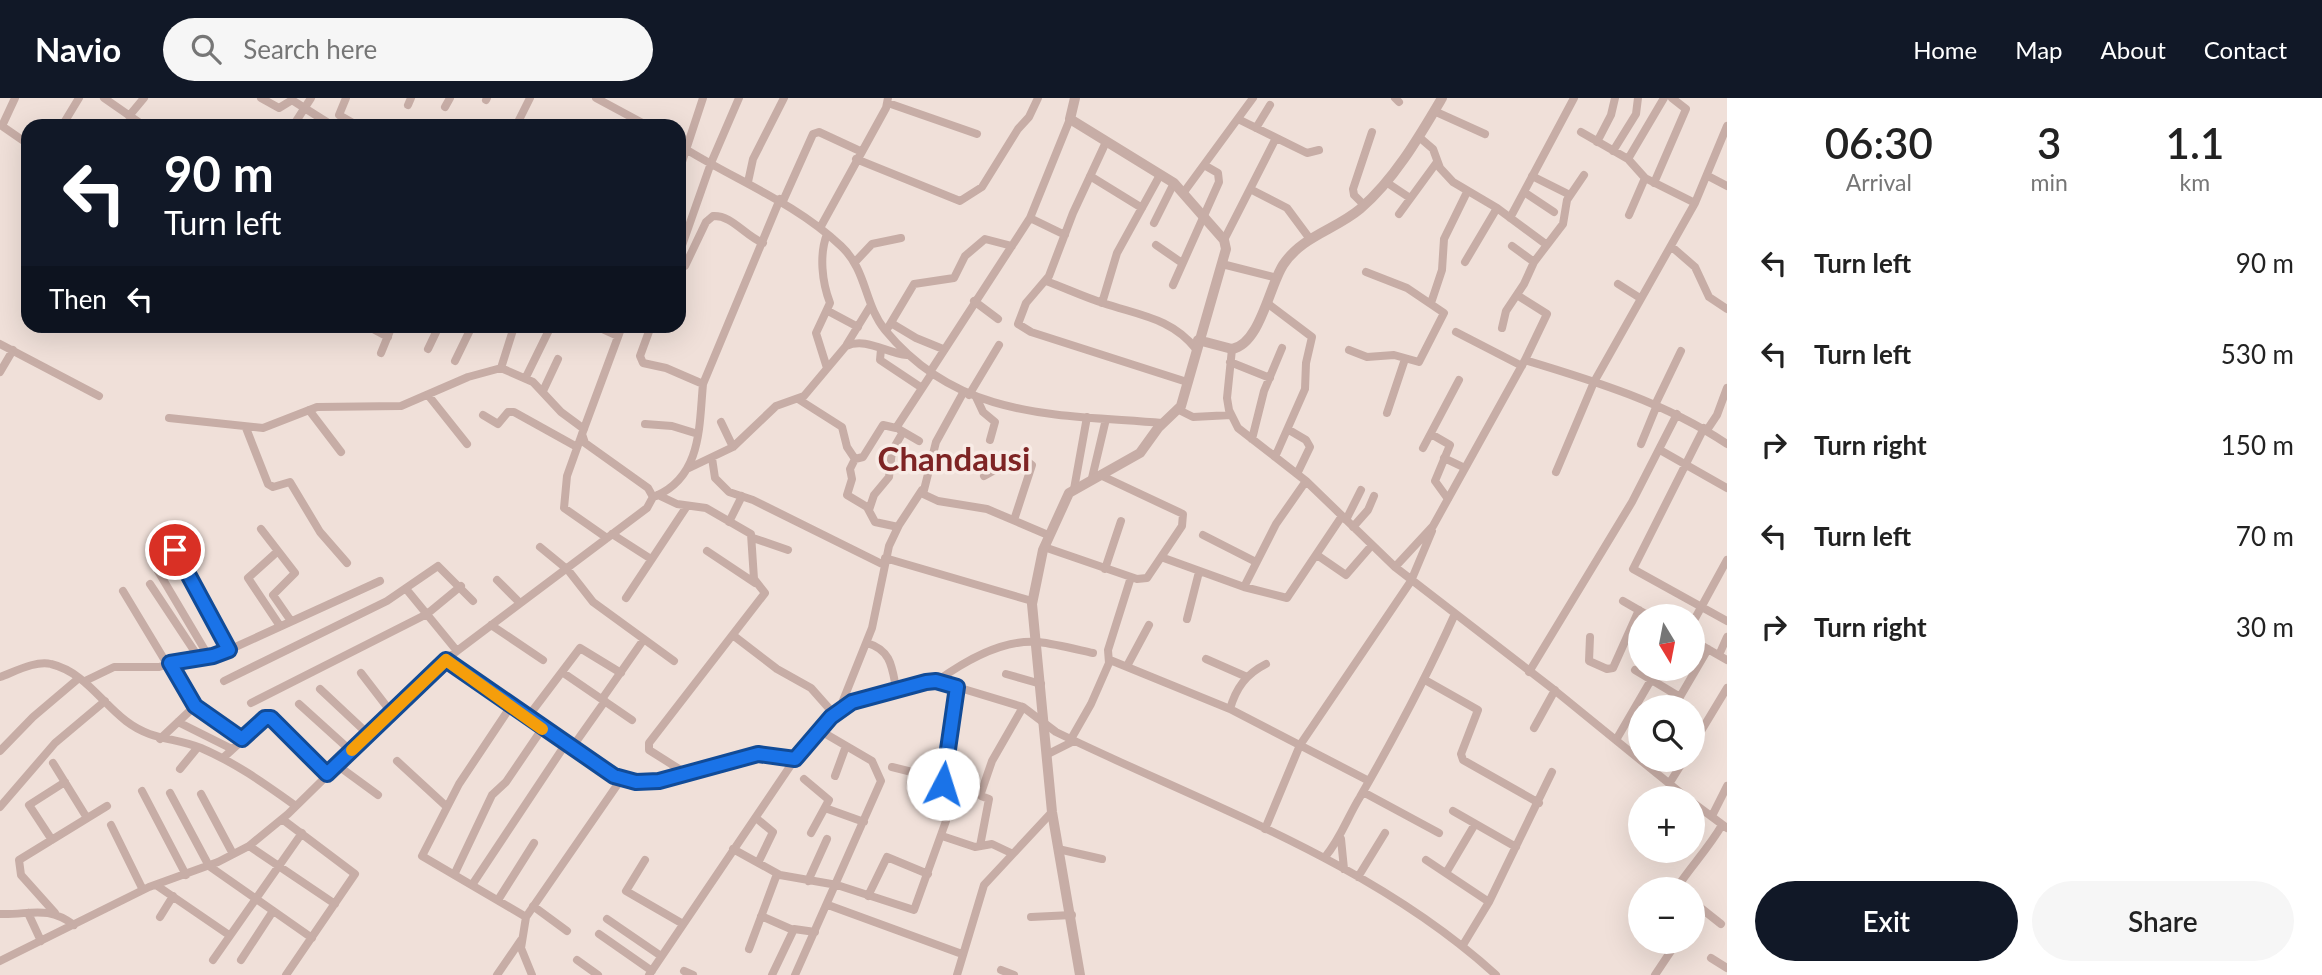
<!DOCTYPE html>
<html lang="en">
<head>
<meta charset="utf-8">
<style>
	body { margin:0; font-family:Lato,sans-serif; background:#f6f6f6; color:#222; height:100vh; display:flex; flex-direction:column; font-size:26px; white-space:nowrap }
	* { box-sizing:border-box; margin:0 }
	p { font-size:23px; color:#767676 }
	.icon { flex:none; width:38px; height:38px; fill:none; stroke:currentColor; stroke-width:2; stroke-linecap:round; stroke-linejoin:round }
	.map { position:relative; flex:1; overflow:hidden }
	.drawer { display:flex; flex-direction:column; background:#fff; width:595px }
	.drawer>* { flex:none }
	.hud { position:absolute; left:21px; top:21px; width:665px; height:214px; border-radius:21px; box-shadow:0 7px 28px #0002; background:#111827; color:#fff; overflow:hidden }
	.needle { width:46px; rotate:170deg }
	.controls { position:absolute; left:1628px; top:506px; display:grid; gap:14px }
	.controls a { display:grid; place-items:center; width:77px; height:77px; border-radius:50%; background:#fff; box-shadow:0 7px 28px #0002; font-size:35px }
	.pin { position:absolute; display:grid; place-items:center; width:60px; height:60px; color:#fff; margin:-30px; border:4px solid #fff; border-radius:50%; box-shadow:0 2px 7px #0007 }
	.me { position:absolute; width:77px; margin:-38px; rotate:5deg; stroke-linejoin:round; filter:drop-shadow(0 0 5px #0008) }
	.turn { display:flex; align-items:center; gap:24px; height:147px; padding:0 28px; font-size:32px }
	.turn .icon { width:91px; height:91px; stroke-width:2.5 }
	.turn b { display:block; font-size:49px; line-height:60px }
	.then { display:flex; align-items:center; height:66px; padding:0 28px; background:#0003; gap:14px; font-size:26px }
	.eta { display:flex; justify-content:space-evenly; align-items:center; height:119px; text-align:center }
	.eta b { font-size:42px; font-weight:600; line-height:49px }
	.action { display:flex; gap:14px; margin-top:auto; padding:14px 28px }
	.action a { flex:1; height:80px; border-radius:42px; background:#111827; color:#fff; font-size:28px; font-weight:600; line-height:80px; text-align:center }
	.action a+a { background:#f6f6f6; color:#222 }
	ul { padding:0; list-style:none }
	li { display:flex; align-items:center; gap:21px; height:91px; padding:0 28px }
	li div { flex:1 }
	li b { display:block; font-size:26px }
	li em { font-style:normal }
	header { display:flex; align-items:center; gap:42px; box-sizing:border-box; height:98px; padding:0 35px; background:#111827; color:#fff }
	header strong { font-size:33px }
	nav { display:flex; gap:38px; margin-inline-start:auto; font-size:24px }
	.search { width:490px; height:63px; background:#f6f6f6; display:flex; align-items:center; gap:18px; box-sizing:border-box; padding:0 24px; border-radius:38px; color:#767676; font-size:26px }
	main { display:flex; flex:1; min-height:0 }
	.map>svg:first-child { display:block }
</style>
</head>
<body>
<header>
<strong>Navio</strong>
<div class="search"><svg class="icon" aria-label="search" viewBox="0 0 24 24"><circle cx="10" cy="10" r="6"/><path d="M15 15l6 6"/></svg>Search here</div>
<nav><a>Home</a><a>Map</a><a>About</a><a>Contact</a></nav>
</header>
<main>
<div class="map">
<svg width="1727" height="877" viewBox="0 0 1727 877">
	<rect width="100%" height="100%" fill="#f0e0d9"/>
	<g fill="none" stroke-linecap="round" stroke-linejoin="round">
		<!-- minor -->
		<path stroke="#c7ada6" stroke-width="8" d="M15,0L2,28L28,46
			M104,0L140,25
			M261,0L279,10L292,2L333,28
			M346,0L339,17L358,28
			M596,0L648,28
			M1395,0L1399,4
			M486,2L487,0
			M888,5L977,36
			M408,7L411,0
			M445,9L450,0
			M1434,13L1485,36
			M129,18L144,0
			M1238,21L1307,55L1319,52
			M62,28L79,0
			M293,28L311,0
			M516,28L530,0
			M1256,30L1270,7
			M1581,34L1628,61L1645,80L1695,105
			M1419,39L1433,51L1440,70L1453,84L1497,110L1547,147
			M1106,44L1073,115L1049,178L1026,205L1018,226L1031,234L1187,284
			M1597,44L1611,17L1615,0
			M679,47C734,82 793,103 841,148C867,172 864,206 885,232C959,322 1055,316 1162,325
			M1613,53L1636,16L1638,0
			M856,61L960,103L982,89L1018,31L1029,19L1038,0
			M1628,61L1664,0
			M679,73L703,0
			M1090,78L1142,110
			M1532,78L1570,97
			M1708,78L1727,88
			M748,84L753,61L784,0
			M1386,84L1410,100
			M1654,85L1686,11L1672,0
			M1250,91L1287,110L1310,141
			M1184,94L1253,0
			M1524,94L1554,114
			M783,103L813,36L819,34L860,53
			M1364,107L1354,97L1353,91L1372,34
			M1399,116L1437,64
			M1629,117L1645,80
			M1030,120L1065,137
			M1510,120L1574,0
			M1154,125L1174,85
			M820,130L886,10L888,0
			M1224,142L1276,40
			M1156,147L1182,165
			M1512,148L1534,164
			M1672,149L1695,169L1709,199L1727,211
			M679,156L711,65L739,0
			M856,163L872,146L901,140
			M1465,164L1497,110
			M1222,166L1277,180
			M679,171L685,168L706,124L713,118C732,117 744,137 763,145
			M1046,183C1065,190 1084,199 1103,205C1138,217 1172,220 1196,251
			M1618,186L1640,200
			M1173,187L1219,84L1218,75L1204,67
			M1517,197L1547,216L1525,262
			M974,203L998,221
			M1102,205L1117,155L1160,77
			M1267,205L1312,239L1306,265L1305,291L1275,359
			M1431,205L1442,172L1444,141L1467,94
			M828,213L858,229
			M891,225L916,240L943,251
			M427,228L437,232
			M596,228L618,238
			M651,228L640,258L643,265L666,270L703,286
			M1502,230L1506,213L1524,186L1534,164L1563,126L1567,102L1584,77
			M373,231L388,239
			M886,233L914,186L954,180L965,158L985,141L1012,148
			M1456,234L1522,268
			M0,246L99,298
			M847,246L871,207
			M428,251L439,228
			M881,251L880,262L922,290
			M1232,251L1227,300L1229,312L1238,330L1306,383L1395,469L1553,591L1687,700
			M1349,252L1367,259L1394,257L1419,264L1444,215L1407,190L1366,174
			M381,255L392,228
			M455,263L472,228
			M1230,264L1270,280
			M501,270L513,232
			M827,270L816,235L830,205C822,184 819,157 827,136
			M0,274L13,252
			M930,274L1030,120L1070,21
			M526,279L551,228
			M543,293L558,261
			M963,295L936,344L923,396L938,403L987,411L1048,437
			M428,297L467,346
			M969,297L999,247
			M976,299L983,314L995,324L990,342
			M798,301L842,329L847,349L855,361L850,371L852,381L847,397L867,409L875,424L898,429
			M1655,307L1681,253
			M309,312L341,354
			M1179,312L1193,319L1231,317
			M1387,315L1405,261
			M483,317L498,326L508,314H514L577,349
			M169,320L263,330L317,309L401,308L468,279L501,270L533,284L561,314L584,331
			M721,324L733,349
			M645,326L672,328L698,336
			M246,330L268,386L273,389L290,384L320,434L347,465
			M1704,330L1633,471L1727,523
			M900,332L919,343
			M1289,332L1306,342L1310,349L1297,376
			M1707,332L1717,317L1727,290
			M582,336L567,378L564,410L607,440
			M1431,336L1450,347L1435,383L1448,401
			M1252,341L1264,293L1282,250
			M1641,346L1657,307
			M1423,350L1459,282
			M1660,352L1727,390
			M712,360L715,380L729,394L753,402L884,467
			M1444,360L1465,370
			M855,361L863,359L883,327L896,330L932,275
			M687,371L733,349L776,308L804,298L846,248C866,239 886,255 907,257
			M1556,374L1594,284L1695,105L1727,28
			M984,378L1002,368L1027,363L1032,367L1014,422
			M1092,380L1106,321
			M1074,391L1087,319
			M658,397L677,406L706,410L751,436L754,481L765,495L649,645V652L687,676
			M656,398C702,378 699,328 703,286L780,101
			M869,412L874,397L889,379L892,353L903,334
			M1346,422L1361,392
			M729,424L742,398
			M1353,429L1368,412L1374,398
			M261,431L295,475L273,497L291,523
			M612,436L651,461
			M1203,437L1256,464
			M753,440L788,452
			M540,449L568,472L593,504L674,563
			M1044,449L1137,481L1147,480L1182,428L1183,416L1100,377
			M175,452L229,552
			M278,453L248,480L280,528
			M707,453L755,485
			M1317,457L1346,477L1372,447
			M1161,459L1244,489L1287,500L1342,418
			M885,460L1032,503
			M1395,469L1433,428L1525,262C1595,283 1666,305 1727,346
			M1105,471L1121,423
			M158,473L209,559
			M497,482L520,505
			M150,486L199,560
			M1244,489L1276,426L1306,383
			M407,492L457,553
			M123,493L167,566
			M626,500L687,408
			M1623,503L1649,518
			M1187,521L1199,474
			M1692,526L1727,462
			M491,527L543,562
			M734,538L777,571L811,590L834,616
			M1590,539L1589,563L1607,571L1613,570L1639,512
			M1692,542L1727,562
			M867,545C891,552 892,569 896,590
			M1719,557L1727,539
			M1206,561L1247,579
			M445,562L597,669C662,709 728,643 795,661
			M1110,562L1230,611L1369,683
			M170,565L195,608L242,641
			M1127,568L1149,527
			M1685,570L1694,575
			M1635,572L1680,599
			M562,574L632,622
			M1529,574L1632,404L1677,316
			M361,575L391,614
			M1006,576L1041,586
			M0,579C14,574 36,562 51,566C84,574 101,604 126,623C152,643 174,639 201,650C236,665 265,686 296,708
			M1425,582L1478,612L1461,656L1463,662L1539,705
			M85,583L114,569H159L186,561L220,556L380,483
			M224,583L387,503L438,468L473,503
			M937,583C965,563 1002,541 1038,544C1056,546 1075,551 1093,555
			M320,591L368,636
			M602,601L644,541
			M251,605L427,516L461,488
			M299,606L351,653
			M511,608L459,686L422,758L526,819
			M1674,609L1708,551
			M840,610L872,530L889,448L899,427L922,392
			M1230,611C1236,590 1246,576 1266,566
			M527,620L580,550L621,575
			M178,624L232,651
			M1534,630L1555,592
			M160,641L195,608
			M1071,641L1091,606L1109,565L1108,552L1131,479
			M1616,642L1651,582
			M1692,648L1727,590
			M571,651L605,603
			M0,653L33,619L79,580
			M1048,656L1074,643
			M223,660L268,619L327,676
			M397,663L447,709
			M53,665L87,720
			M337,667L378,697
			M892,669L944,682
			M180,671L198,649
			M835,678L846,648
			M804,681L829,702L811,735
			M1669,686L1684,662
			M142,693L186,777
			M1363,694L1439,735
			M170,695L209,768L312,840
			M201,696L233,756
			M1692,704L1727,730
			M0,709L55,645L105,603
			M825,710L864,724
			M1453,713L1516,749
			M1712,718L1727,688
			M756,720L773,734L758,765
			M282,721L355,776L286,877
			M111,727L143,792
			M1265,731L1300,647L1411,483L1432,433
			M942,738L975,749L992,746L1011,755
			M1341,741L1344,771
			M52,742L29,707L65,684
			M249,748L335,806
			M980,748L989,701L981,698V695L992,663L1023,609
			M733,751L780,777L837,787L914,812L946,723L943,699L946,658L957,589
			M1058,751L1102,761
			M1325,759C1341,740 1347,720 1360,699C1394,640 1426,580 1454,518
			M645,762L626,793L683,826
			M1426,762L1489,804
			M1446,775L1475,726
			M454,777L492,697L506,684L542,631
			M1358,779L1385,735
			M808,783L827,741
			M156,787L229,837
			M472,787L565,647
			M1676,791C1691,768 1708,751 1722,727
			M868,798L887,759L928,776
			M498,802L534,745
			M1692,803L1721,826
			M828,807L962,856
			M533,808L567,833
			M28,815L41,843
			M55,815L21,777L19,762L107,708
			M0,816C31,817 47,807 74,827
			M761,818L793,832
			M160,819L173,798
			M1031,819L1072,817
			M607,821L661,858
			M1692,822L1701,810
			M599,836L652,873
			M1463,847L1489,804L1552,674
			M749,851L777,776
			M1711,860L1727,870
			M213,862L302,735
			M241,862L273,813
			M577,862L598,877
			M0,863L149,789L218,764L249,748L288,716L445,562L647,410L653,399L648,390L585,345L582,336L622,228
			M1001,872L1014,877
			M684,873L693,877
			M497,877L521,842
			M532,877L521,850L526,819L622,680
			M649,877L795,661L839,611L886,592L937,583L1023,609L1056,634C1206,707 1371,763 1496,877
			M772,877L794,831L815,834
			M795,877L881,683L872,663L819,632
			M957,877L984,787L1052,714
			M1655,877L1677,844"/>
		<!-- tertiary -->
		<path stroke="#c7ada6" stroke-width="10" d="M1075,0L1070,21L1174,85L1224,142L1226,151L1181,308L1158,330L1140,355L1069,395L1043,452L1032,506L1052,714L1080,877
			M1198,242L1232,251C1260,246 1269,189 1283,167C1302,138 1335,132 1360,111C1394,82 1419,39 1442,0"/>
	</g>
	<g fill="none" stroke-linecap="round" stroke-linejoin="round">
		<defs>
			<path id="route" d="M175,452L229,552L213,558L170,565L195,608L242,641L265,620H271L327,676L446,562L614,678L636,684L659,683L758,656L795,661L831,619L852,604L926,584L936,583L957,589L943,686"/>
		</defs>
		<!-- route casing -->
		<use href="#route" stroke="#114b97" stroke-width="18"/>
		<!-- route -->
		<use href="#route" stroke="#1a73e8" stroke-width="12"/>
		<!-- slow -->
		<path stroke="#f59e0b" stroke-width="12" d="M352,652L446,562L542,631"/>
	</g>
	<g text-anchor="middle" stroke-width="7" stroke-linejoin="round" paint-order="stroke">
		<!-- town labels -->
		<g font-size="33" font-weight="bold" fill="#7e2424" stroke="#f8ebe5">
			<text x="954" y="373">Chandausi</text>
		</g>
	</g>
</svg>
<div class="controls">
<a><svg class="needle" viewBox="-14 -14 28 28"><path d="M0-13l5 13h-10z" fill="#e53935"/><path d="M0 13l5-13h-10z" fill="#767676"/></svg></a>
<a><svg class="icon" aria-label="search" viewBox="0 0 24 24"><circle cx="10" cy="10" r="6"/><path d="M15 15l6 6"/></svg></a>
<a>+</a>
<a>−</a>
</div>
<div class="pin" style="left:175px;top:452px;background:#d93025"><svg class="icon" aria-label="arrive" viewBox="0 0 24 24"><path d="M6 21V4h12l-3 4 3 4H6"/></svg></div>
<svg class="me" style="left:943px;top:686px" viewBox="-20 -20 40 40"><circle r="19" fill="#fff"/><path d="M0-13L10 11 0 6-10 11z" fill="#1a73e8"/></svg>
<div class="hud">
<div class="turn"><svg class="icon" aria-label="left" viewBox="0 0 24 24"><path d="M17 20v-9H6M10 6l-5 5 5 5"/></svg><div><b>90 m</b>Turn left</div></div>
<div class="then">Then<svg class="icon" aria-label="left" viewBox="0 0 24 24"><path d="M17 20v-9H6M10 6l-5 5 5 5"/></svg></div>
</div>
</div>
<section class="drawer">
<div class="eta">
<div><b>06:30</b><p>Arrival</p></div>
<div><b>3</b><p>min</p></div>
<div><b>1.1</b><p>km</p></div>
</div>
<ul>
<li><svg class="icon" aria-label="left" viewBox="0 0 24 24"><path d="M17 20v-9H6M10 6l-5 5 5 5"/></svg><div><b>Turn left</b></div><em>90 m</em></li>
<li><svg class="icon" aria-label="left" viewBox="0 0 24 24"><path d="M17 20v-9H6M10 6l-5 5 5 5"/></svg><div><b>Turn left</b></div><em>530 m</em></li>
<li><svg class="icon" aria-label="right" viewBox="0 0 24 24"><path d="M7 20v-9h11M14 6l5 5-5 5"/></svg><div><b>Turn right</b></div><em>150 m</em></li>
<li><svg class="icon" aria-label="left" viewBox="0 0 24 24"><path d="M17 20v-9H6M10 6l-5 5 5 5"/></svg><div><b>Turn left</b></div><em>70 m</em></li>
<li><svg class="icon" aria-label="right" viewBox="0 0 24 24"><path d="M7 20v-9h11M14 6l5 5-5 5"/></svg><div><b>Turn right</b></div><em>30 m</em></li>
</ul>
<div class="action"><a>Exit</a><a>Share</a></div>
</section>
</main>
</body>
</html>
